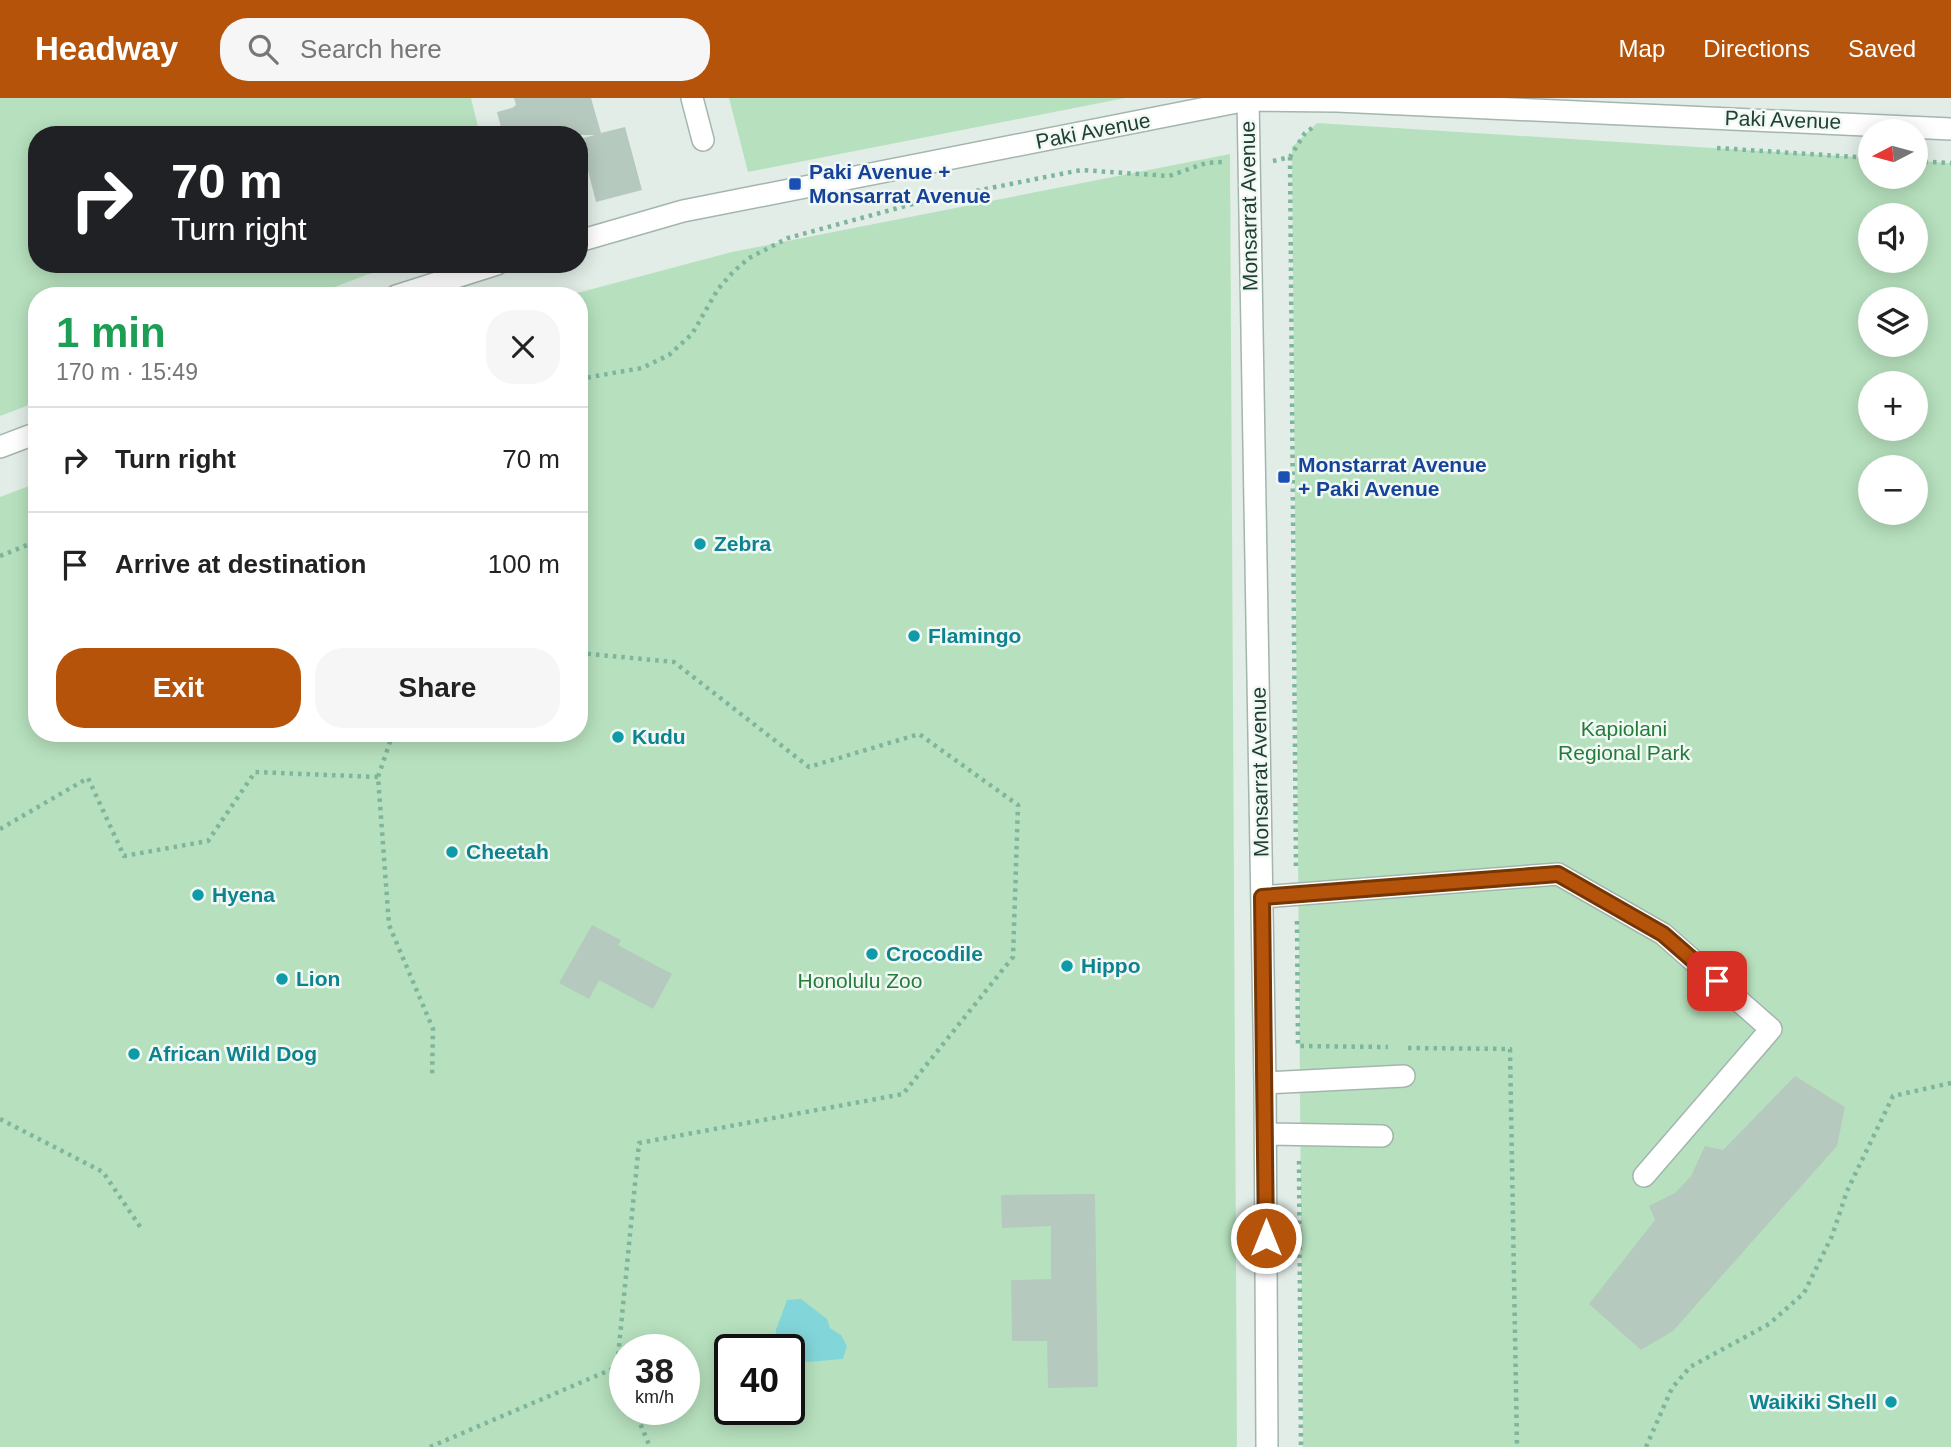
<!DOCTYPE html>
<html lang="en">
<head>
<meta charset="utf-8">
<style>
	body { margin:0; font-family:Helvetica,sans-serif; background:#f6f6f6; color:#222; height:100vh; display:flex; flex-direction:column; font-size:26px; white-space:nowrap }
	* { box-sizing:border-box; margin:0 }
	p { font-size:23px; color:#767676 }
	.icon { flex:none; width:38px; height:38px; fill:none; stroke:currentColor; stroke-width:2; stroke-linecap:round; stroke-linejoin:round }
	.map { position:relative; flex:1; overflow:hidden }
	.drawer { position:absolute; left:28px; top:189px; width:560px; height:455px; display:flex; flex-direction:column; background:#fff; border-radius:28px; box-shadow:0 4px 18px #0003 }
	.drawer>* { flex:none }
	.top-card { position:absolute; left:28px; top:28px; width:560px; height:147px; border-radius:28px; box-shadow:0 4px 18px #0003; background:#202124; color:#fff; overflow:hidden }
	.needle { width:46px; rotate:264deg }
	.tools { position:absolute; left:1858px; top:21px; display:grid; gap:14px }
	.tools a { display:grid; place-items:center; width:70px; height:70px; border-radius:50%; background:#fff; box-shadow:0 4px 18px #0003; font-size:35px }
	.speed { position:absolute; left:609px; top:1236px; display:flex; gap:14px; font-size:35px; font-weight:700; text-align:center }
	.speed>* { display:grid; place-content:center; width:91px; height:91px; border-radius:50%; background:#fff; box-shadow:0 4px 18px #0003; line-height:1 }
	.speed small { font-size:18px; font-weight:400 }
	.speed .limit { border:4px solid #111; border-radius:10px; background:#fff; color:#111 }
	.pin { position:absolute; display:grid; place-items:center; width:60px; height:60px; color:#fff; margin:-30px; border-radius:14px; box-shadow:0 4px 10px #0006 }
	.me { position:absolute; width:77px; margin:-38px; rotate:0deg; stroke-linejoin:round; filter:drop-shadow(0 0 5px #0008) }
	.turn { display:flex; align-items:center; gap:24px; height:147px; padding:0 28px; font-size:32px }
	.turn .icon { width:91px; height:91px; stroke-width:2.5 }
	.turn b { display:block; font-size:49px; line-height:60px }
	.round { display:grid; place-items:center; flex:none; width:74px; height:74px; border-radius:28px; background:#f6f6f6 }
	.head { display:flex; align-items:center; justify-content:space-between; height:119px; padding:0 28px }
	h1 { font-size:42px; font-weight:700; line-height:52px; color:#1e9e55 }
	.cta { display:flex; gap:14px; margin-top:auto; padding:14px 28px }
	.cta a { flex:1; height:80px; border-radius:28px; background:#b45309; color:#fff; font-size:28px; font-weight:700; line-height:80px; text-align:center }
	.cta a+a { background:#f6f6f6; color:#222 }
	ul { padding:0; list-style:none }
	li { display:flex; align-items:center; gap:21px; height:105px; padding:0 28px; border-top:2px solid #e0e0e0 }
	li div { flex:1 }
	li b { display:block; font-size:26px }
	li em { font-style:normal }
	header { display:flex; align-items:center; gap:42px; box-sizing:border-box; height:98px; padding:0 35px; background:#b45309; color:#fff }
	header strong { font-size:33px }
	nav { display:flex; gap:38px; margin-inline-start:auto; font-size:24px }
	.search { width:490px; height:63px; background:#f6f6f6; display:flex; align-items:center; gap:18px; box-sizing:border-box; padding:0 24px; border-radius:28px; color:#767676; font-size:26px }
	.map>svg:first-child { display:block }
</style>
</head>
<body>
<header>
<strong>Headway</strong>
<div class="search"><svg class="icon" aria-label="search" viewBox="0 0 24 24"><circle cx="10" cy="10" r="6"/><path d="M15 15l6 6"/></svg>Search here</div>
<nav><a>Map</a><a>Directions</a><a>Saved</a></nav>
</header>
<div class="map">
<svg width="1951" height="1349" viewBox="0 0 1951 1349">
	<rect width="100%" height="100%" fill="#e1ede6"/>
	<!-- green -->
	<path fill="#b7e1be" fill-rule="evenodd" d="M0,0H471L480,37H37V166H406L366,177L311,198H37V304L0,318Z
		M729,0H1125L748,74Z
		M1317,25L1871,60V79H1916V63L1951,65V1349H1303L1292,49ZM1871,117H1916V163H1871ZM1871,201H1916V247H1871ZM1871,285H1916V331H1871ZM1871,369H1916V415H1871Z
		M1230,56L1237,1349H0V399L37,385V635H579V198H566L732,154ZM625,1251H684V1311H625ZM730,1251H789V1311H730Z"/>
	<!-- water -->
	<path fill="#82d6d9" d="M801,1201L827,1221L830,1230L841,1237L847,1248L843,1261L807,1264L789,1256V1251H775L776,1232L787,1202Z"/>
	<!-- building -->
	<path fill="#b6c9bf" d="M514,0H591L601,35L625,29L642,92L596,104L580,41L595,37H503L497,14L512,10L516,7Z
		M592,827L621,842L618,847L672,876L653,911L599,882L589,901L559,885Z
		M1795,978L1845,1009L1837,1048L1673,1233L1641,1252L1589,1206L1655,1122L1649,1108L1675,1095L1691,1078L1705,1048L1723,1052Z
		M1095,1096L1098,1289L1048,1290L1047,1243H1012L1011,1182L1051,1181V1128L1002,1130L1001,1097Z"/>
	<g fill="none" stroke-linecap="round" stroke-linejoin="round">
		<defs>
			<path id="minor" d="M692,0L703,42
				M1248,0L1265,985L1267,1349
				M579,143L683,113L1247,2L1337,3L1951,31
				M396,198L497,166
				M0,349L37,335
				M1262,799L1558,776L1663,836L1771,931L1644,1078
				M1265,985L1404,978
				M1266,1036L1382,1038"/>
		</defs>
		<!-- minor casing -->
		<use href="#minor" stroke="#a3b6ad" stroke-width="24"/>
		<!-- path -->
		<path stroke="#7eb59d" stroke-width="4.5" stroke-dasharray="3.5 5" stroke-linecap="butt" d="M1717,50L1871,60
			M1290,59L1296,772
			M1273,63L1290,59L1305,35L1312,30
			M1916,63L1951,65
			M579,281L642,270L669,257L692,236L718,191L733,174L749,160L788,140L920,104L1081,72L1169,78L1206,65L1222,64
			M0,458L37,443
			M579,555L674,564L809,669L919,636L1018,707L1013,859L903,996L639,1045L617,1269L625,1288
			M393,635L378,679L389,827L433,931L432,980
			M0,731L88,680L124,758L208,743L255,674L378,679
			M1297,823L1298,948L1388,949
			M1408,950L1510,951L1517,1349
			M0,1021L103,1074L141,1130
			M1299,1063L1301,1349
			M634,1311L650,1349
			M430,1349L617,1269
			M1646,1349L1672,1290L1690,1269L1769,1226L1804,1195L1832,1138L1847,1093L1893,998L1951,985"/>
		<!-- minor -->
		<use href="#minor" stroke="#fff" stroke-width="21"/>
	</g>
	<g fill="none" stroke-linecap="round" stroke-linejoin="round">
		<defs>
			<path id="route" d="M1266,1140L1262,799L1558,776L1663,836L1717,883"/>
		</defs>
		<!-- route casing -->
		<use href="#route" stroke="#753606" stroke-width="18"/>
		<!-- route -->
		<use href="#route" stroke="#b45309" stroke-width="12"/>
	</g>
	<!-- markers -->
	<g fill="#1a4fb4" stroke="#f2f9f5" stroke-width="2.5">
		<rect x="788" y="79" width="14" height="14" rx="3.5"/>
		<rect x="1277" y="372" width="14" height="14" rx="3.5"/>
	</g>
	<g fill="#0f9aa8" stroke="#f2f9f5" stroke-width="2.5">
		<circle cx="700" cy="446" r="7"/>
		<circle cx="914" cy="538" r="7"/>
		<circle cx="618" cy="639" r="7"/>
		<circle cx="452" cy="754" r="7"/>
		<circle cx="198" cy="797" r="7"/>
		<circle cx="872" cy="856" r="7"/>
		<circle cx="1067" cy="868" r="7"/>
		<circle cx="282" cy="881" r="7"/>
		<circle cx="134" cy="956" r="7"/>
		<circle cx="1891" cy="1304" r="7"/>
	</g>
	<g text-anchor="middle" stroke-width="5" stroke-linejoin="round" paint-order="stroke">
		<!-- street labels -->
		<g font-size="21" fill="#1f4034" stroke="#f2f9f5">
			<text transform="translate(1783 22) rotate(2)" y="7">Paki Avenue</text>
			<text transform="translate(1093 33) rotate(-11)" y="7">Paki Avenue</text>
			<text transform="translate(1249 108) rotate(-91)" y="7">Monsarrat Avenue</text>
			<text transform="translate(1260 674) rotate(-91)" y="7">Monsarrat Avenue</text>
		</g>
		<!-- transit labels -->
		<g font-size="21" font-weight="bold" fill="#164399" stroke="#f2f9f5" text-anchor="start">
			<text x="809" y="81">Paki Avenue +<tspan x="809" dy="24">Monsarrat Avenue</tspan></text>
			<text x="1298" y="374">Monstarrat Avenue<tspan x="1298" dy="24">+ Paki Avenue</tspan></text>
		</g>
		<!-- culture labels -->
		<g font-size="21" font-weight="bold" fill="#0d838f" stroke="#f2f9f5" text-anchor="start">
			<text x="714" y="453">Zebra</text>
			<text x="928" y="545">Flamingo</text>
			<text x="632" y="646">Kudu</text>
			<text x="466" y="761">Cheetah</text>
			<text x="212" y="804">Hyena</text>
			<text x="886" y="863">Crocodile</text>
			<text x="1081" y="875">Hippo</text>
			<text x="296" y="888">Lion</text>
			<text x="148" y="963">African Wild Dog</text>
			<text x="1877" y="1311" text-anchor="end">Waikiki Shell</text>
		</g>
		<!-- park labels -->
		<g font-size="21" fill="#247c3c" stroke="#f2f9f5">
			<text x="1624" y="638">Kapiolani<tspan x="1624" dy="24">Regional Park</tspan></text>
			<text x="860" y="890">Honolulu Zoo</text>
		</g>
	</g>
</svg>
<div class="tools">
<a><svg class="needle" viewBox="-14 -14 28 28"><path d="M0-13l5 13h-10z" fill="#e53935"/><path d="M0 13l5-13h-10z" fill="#767676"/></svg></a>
<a><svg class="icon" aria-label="sound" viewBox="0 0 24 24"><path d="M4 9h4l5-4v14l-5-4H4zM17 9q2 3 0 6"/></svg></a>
<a><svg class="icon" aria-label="layers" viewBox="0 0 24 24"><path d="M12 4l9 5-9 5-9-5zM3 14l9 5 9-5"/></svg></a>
<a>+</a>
<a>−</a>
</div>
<div class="speed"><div>38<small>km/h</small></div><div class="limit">40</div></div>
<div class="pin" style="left:1717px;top:883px;background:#d93025"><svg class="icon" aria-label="arrive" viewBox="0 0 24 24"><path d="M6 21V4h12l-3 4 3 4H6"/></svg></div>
<svg class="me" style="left:1266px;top:1140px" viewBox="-20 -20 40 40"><circle r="17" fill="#b45309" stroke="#fff" stroke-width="3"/><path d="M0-11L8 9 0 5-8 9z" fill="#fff"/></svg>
<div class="top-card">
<div class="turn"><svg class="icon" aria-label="right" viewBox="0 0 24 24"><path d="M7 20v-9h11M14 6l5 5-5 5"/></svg><div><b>70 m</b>Turn right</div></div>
</div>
<section class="drawer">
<div class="head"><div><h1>1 min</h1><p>170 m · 15:49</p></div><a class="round"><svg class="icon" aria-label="close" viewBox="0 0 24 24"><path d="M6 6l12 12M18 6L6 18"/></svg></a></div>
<ul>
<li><svg class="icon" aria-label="right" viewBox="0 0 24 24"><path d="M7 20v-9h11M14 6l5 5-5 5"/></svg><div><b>Turn right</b></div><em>70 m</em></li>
<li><svg class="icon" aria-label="arrive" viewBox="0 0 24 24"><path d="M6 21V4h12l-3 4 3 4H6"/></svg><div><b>Arrive at destination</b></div><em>100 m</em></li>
</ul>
<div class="cta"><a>Exit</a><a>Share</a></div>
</section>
</div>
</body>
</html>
